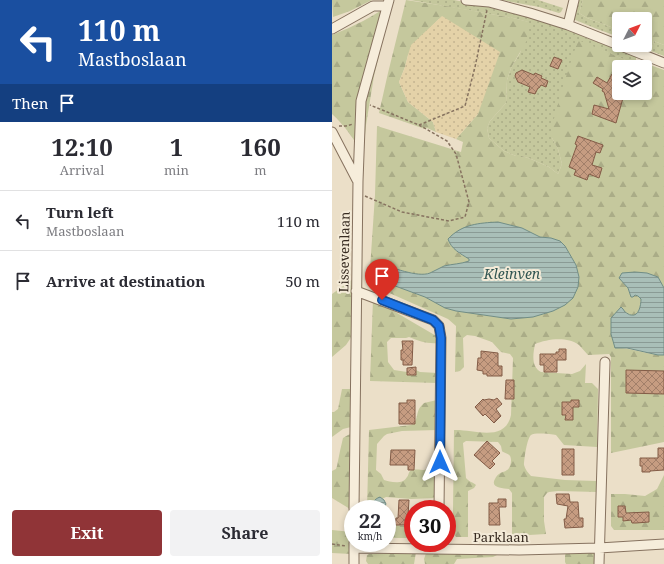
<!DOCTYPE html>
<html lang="en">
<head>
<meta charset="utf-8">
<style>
	body { margin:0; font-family:"Noto Serif",serif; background:#f2f2f3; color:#2b2b33; height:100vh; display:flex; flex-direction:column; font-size:15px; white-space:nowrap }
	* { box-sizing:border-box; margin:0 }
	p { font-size:13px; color:#7c7c81 }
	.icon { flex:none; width:22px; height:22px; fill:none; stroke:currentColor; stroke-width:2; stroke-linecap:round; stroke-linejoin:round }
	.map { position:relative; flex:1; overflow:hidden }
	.panel { display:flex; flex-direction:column; background:#fff; width:332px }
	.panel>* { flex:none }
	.guide { background:#1a4fa0; color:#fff; overflow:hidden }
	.needle { width:26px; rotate:48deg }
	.buttons { position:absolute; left:280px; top:12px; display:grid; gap:8px }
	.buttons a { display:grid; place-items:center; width:40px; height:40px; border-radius:4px; background:#fff; box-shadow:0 2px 6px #0003; font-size:20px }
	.speed { position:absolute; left:12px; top:500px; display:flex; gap:8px; font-size:20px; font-weight:700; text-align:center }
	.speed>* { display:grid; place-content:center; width:52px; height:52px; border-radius:50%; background:#fff; box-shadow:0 2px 6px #0003; line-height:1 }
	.speed small { font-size:10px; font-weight:400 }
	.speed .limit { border:6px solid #d22; background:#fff; color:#111 }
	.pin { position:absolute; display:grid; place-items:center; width:34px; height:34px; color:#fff; margin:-41px -17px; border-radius:50% 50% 50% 0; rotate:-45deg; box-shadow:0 0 4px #0007 }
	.pin .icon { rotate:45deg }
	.me { position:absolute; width:44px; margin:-22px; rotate:0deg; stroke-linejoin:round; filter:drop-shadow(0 0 3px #0008) }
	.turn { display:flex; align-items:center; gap:14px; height:84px; padding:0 12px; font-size:18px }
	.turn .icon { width:52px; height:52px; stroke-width:2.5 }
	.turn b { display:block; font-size:28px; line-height:34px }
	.then { display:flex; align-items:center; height:38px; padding:0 12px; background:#0003; gap:8px; font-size:15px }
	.eta { display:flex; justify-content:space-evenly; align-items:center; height:68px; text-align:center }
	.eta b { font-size:24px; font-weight:700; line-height:28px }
	.action { display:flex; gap:8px; margin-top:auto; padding:8px 12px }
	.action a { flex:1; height:46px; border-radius:4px; background:#903437; color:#fff; font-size:16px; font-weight:700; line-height:46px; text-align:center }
	.action a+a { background:#f2f2f3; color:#2b2b33 }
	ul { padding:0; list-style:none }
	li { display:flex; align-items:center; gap:12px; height:60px; padding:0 12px; border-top:1px solid #e1e1e2 }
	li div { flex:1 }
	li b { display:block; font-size:15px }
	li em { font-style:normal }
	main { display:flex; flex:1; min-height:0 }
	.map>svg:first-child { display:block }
</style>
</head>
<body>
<main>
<section class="panel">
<div class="guide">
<div class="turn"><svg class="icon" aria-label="left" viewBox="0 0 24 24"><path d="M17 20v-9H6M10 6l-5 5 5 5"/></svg><div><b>110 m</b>Mastboslaan</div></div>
<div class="then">Then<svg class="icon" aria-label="arrive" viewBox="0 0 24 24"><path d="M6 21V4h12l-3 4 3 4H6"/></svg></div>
</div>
<div class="eta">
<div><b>12:10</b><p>Arrival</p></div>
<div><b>1</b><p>min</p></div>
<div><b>160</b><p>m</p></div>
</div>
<ul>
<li><svg class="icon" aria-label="left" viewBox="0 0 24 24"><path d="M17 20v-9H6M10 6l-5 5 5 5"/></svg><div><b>Turn left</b><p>Mastboslaan</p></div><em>110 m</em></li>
<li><svg class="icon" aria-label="arrive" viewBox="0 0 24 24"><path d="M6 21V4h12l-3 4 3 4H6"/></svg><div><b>Arrive at destination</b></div><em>50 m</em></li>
</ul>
<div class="action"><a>Exit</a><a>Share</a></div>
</section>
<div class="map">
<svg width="332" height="564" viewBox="0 0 332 564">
	<defs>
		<pattern id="grass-dots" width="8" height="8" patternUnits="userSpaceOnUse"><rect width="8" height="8" fill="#c5c89d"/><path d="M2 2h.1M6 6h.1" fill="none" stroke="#aaac87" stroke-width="1.8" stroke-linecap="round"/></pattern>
		<pattern id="forest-firs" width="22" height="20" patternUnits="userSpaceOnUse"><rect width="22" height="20" fill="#c5c89d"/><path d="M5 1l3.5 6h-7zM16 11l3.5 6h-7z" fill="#aaac87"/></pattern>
		<pattern id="sand-dots" width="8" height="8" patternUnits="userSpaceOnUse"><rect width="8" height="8" fill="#e4d2a8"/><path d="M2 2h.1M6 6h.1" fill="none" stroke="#c4b490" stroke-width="1.8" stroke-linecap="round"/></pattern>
		<pattern id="water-rules" width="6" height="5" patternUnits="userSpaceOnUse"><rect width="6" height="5" fill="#a9bfb8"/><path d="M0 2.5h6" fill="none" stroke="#8a9b95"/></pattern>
		<pattern id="building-cross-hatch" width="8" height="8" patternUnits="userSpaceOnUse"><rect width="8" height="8" fill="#c69c81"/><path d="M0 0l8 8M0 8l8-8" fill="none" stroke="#a27f69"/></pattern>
	</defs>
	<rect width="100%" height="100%" fill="#ebdfc8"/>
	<!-- grass -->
	<path fill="url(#grass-dots)" d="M78,0H122L159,7L217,22L257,39L299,54L304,57V60L301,63L246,41L220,138L226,149L230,164L226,174L217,167L199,159L190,156H184L172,151L157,138L155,128L158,121L174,103L175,80L179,68L188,53L196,22L181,18Z
		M170,0H206L231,8L229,12L227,13L207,7Z
		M246,0H251L247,13L255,18L287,30V37L265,29L241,19Z
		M322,41L332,45V56L319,51Z"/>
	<!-- forest -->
	<path fill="url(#forest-firs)" fill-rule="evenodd" d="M0,0H40L18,11L1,17Z
		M74,0L120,7L181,18L197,22L195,40L179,68L175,80L174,103L158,121L155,128L157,138L172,151L184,156H190L199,159L217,167L226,174L230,164L226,149L220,138V126L231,86L246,40L301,63L318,65L332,70V288L326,277L315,273L303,272L288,279L296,288L299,297H301L302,295L306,296L309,299C309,305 307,317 299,315C297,315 295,313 293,312L279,318V334L284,348C301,348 315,355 332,355V442L279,453V357L277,354L256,355C253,352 250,348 247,345C235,336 215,339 203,344C201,354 199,367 209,372L240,374L248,371L254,364L253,383H260L266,389L265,447L232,445L224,435C219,434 203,432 199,435C195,438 192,460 192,465C193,469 196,473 199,476L233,480L265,481V492L226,491L217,492L215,493L212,497V521L214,534L180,536V493L177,489C170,488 158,488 163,479C164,477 165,475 167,474C169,472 173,472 175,470C179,468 180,459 178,456C176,453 172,453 170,451L169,446L166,442L134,441L131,443L134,478C137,482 141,482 144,485L142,488L136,491V537H124L122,534L121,530V510L122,430C141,429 173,443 179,415L181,358L178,354L169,352L160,342L143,336L135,335L131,338L132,367L128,371L123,372L124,326L116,319L37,284L43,195L45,126L129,152L131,142L124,139L146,114L107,19L95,31L76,55L73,67L67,82L76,102L101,122L104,132L95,128L93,129L47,113L56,73ZM287,67H313V93H287ZM166,222L190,228L208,237L219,238L233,246L244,265L247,277L221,311L201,317L179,319L124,311L113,308L93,297L55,283L46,263C59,267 86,278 98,273C103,271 107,268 112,266C120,264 129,264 137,261V259L125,252Z
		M251,0H332V45L322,41L319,51L309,45H313V19H287V30L255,18L247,13Z
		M60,3L42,76L34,125L31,156C23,140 13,126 0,114V35C23,26 40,17 60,3Z
		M21,279L20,336L14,345L0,357V294Z
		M41,299L106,337V343C95,344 87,341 77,337L74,338H59L55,342L56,362L62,370L75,372L82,369L88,372L106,373L105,383L38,381Z
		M10,389H20L19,427L11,429L0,437V412H2L6,409Z
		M105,400V430L70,431L55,434L52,436L45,444L44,470L49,474L52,480C58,482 71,485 75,477C77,475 76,471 80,470C84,469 89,470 92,470C97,469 100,467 104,465V498L79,499L54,497L50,499L48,497L41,506L42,509H35L37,430L79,425C86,421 84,415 87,409C88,407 90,405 92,403Z
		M19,434L18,509L0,498V471L4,469L5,466L8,451L11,438L16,435Z
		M332,475V530H282L279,526V494H293L313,496L325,489Z
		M55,524L81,527V538H55Z
		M0,530L20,532L19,554L0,553Z
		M84,552L82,564H36L34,561L35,555L37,554Z
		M233,552H261L265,557V564H234L233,562Z
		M94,553H166L165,555L161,557L125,559L122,564H93L92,559Z"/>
	<!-- sand -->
	<path fill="url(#sand-dots)" d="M110,16L168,52L146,114L124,139L104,132L101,122L76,102L67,82L73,67L76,55L79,45Z"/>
	<!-- water -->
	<path fill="url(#water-rules)" stroke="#708d85" d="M166,222L190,228L208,237L219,238L228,241L233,246L244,265L247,277L246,287L241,298L233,305L221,311L201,317L179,319L124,311L113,308L93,297L55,283L41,276L46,263C59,267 86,278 98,273C103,271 107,268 112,266C120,264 129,264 137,261V259C129,254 119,249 116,239C130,224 147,223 166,222Z
		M303,272L315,273L326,277L332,288V355H326L295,348H283L279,334V318L289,307L291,309L293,312C295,313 297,315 299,315C307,317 309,305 309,299L306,296L303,295L301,297H299L296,288L287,278L290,273Z
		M48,497L52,500L54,504L51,509H43C39,504 42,499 48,497Z"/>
	<!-- building -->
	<path fill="url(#building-cross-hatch)" stroke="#835c47" d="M222,57L230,60L226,69L218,66Z
		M190,70L202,75L203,73L210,76L209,78L216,81L214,87L209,85L207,88H206L203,94L196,92L198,87L186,82L183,76L184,73Z
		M280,74L285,77L280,86L287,89V93H291L293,94L291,98L284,123L260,114L262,105L277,109L272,92L270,91L271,89L261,83L265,77L275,83Z
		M246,136L271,145L268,153L264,152L260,165L270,168L267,178L257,174L255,180L242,175L244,170L237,167L245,145L243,144Z
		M70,341H81L80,365H71V360H69V350H71Z
		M227,349H234V360H225V372H212V365H208V354H224V352H227Z
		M149,351L166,353V366H170V376H155V374H151V371L145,370L146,358H149Z
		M84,367V375H75V368Z
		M294,370L332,371V394L294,393Z
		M174,380H182V399H173Z
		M165,398L170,404L164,409L169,416L162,423L153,414L151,416L143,407L151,399L152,400L157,399L162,400Z
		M75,400H83V424H67V403H75Z
		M239,400H247V407H241V420H233L234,415H230V402H239Z
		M155,441L168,453L160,461L163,464L158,469L142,455Z
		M326,448H332V470L318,471V472H310V466H308V458H326Z
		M230,449H242V475H230Z
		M59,450H83L82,470H76V465H58Z
		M224,494H237L238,502H246L247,518H251V527L233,528L232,519H234L236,506L225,504Z
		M166,499H174V507H167L168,525H157V503H166Z
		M67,500H77L76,516H81V525H63L64,518H66Z
		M286,506H293L294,513L317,512V522L304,523H300L299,520L291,521V517H286Z"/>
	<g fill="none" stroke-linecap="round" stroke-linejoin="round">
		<defs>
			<path id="minor" d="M134,0L157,2L198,13L236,25L332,63
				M236,25L242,0
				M0,29L41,6H55
				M0,132L25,180
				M24,291L101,320L107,326L109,338L107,509
				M22,509L26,181L29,101L57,0
				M22,548L187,550L267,548L332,544
				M22,564V543
				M267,564L273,362"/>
		</defs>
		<!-- minor casing -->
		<use href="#minor" stroke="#86725f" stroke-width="11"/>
		<!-- path -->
		<path stroke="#86725f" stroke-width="1.5" stroke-dasharray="3 2" stroke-linecap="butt" d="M87,125L133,106L143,67L155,10
			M7,126H14L21,124
			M33,196L70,212L117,221L133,217L137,202L124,154L115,141L87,125L38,105
			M0,544L14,546"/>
		<!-- minor -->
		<use href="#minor" stroke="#f6eddb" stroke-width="9"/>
	</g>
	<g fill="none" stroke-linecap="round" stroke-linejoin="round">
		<defs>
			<path id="route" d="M50,300L101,320L107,326L109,338L108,462"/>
		</defs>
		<!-- route casing -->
		<use href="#route" stroke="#114b97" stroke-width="10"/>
		<!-- route -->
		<use href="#route" stroke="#1a73e8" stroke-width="7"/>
	</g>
	<g text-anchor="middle" stroke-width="4" stroke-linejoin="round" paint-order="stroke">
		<!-- street labels -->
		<g font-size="13" fill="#372b21" stroke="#f3ead7">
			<text transform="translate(12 252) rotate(-89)" y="5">Lissevenlaan</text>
			<text x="169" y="542">Parklaan</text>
		</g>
		<!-- water labels -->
		<g font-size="14" font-style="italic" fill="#325652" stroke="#f3ead7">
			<text x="180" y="279">Kleinven</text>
		</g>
	</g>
</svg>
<div class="buttons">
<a><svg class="needle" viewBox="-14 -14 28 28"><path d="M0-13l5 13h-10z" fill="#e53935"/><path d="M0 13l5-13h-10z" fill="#7c7c81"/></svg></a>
<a><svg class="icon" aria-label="layers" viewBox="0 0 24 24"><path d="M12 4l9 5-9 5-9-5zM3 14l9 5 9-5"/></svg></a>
</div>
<div class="speed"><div>22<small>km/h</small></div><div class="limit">30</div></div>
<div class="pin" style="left:50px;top:300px;background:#d93025"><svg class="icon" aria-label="arrive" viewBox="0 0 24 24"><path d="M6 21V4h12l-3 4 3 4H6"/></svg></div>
<svg class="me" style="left:108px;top:462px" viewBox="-20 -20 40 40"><path d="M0-17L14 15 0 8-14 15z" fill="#1a73e8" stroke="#fff" stroke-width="4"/></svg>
</div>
</main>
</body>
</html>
